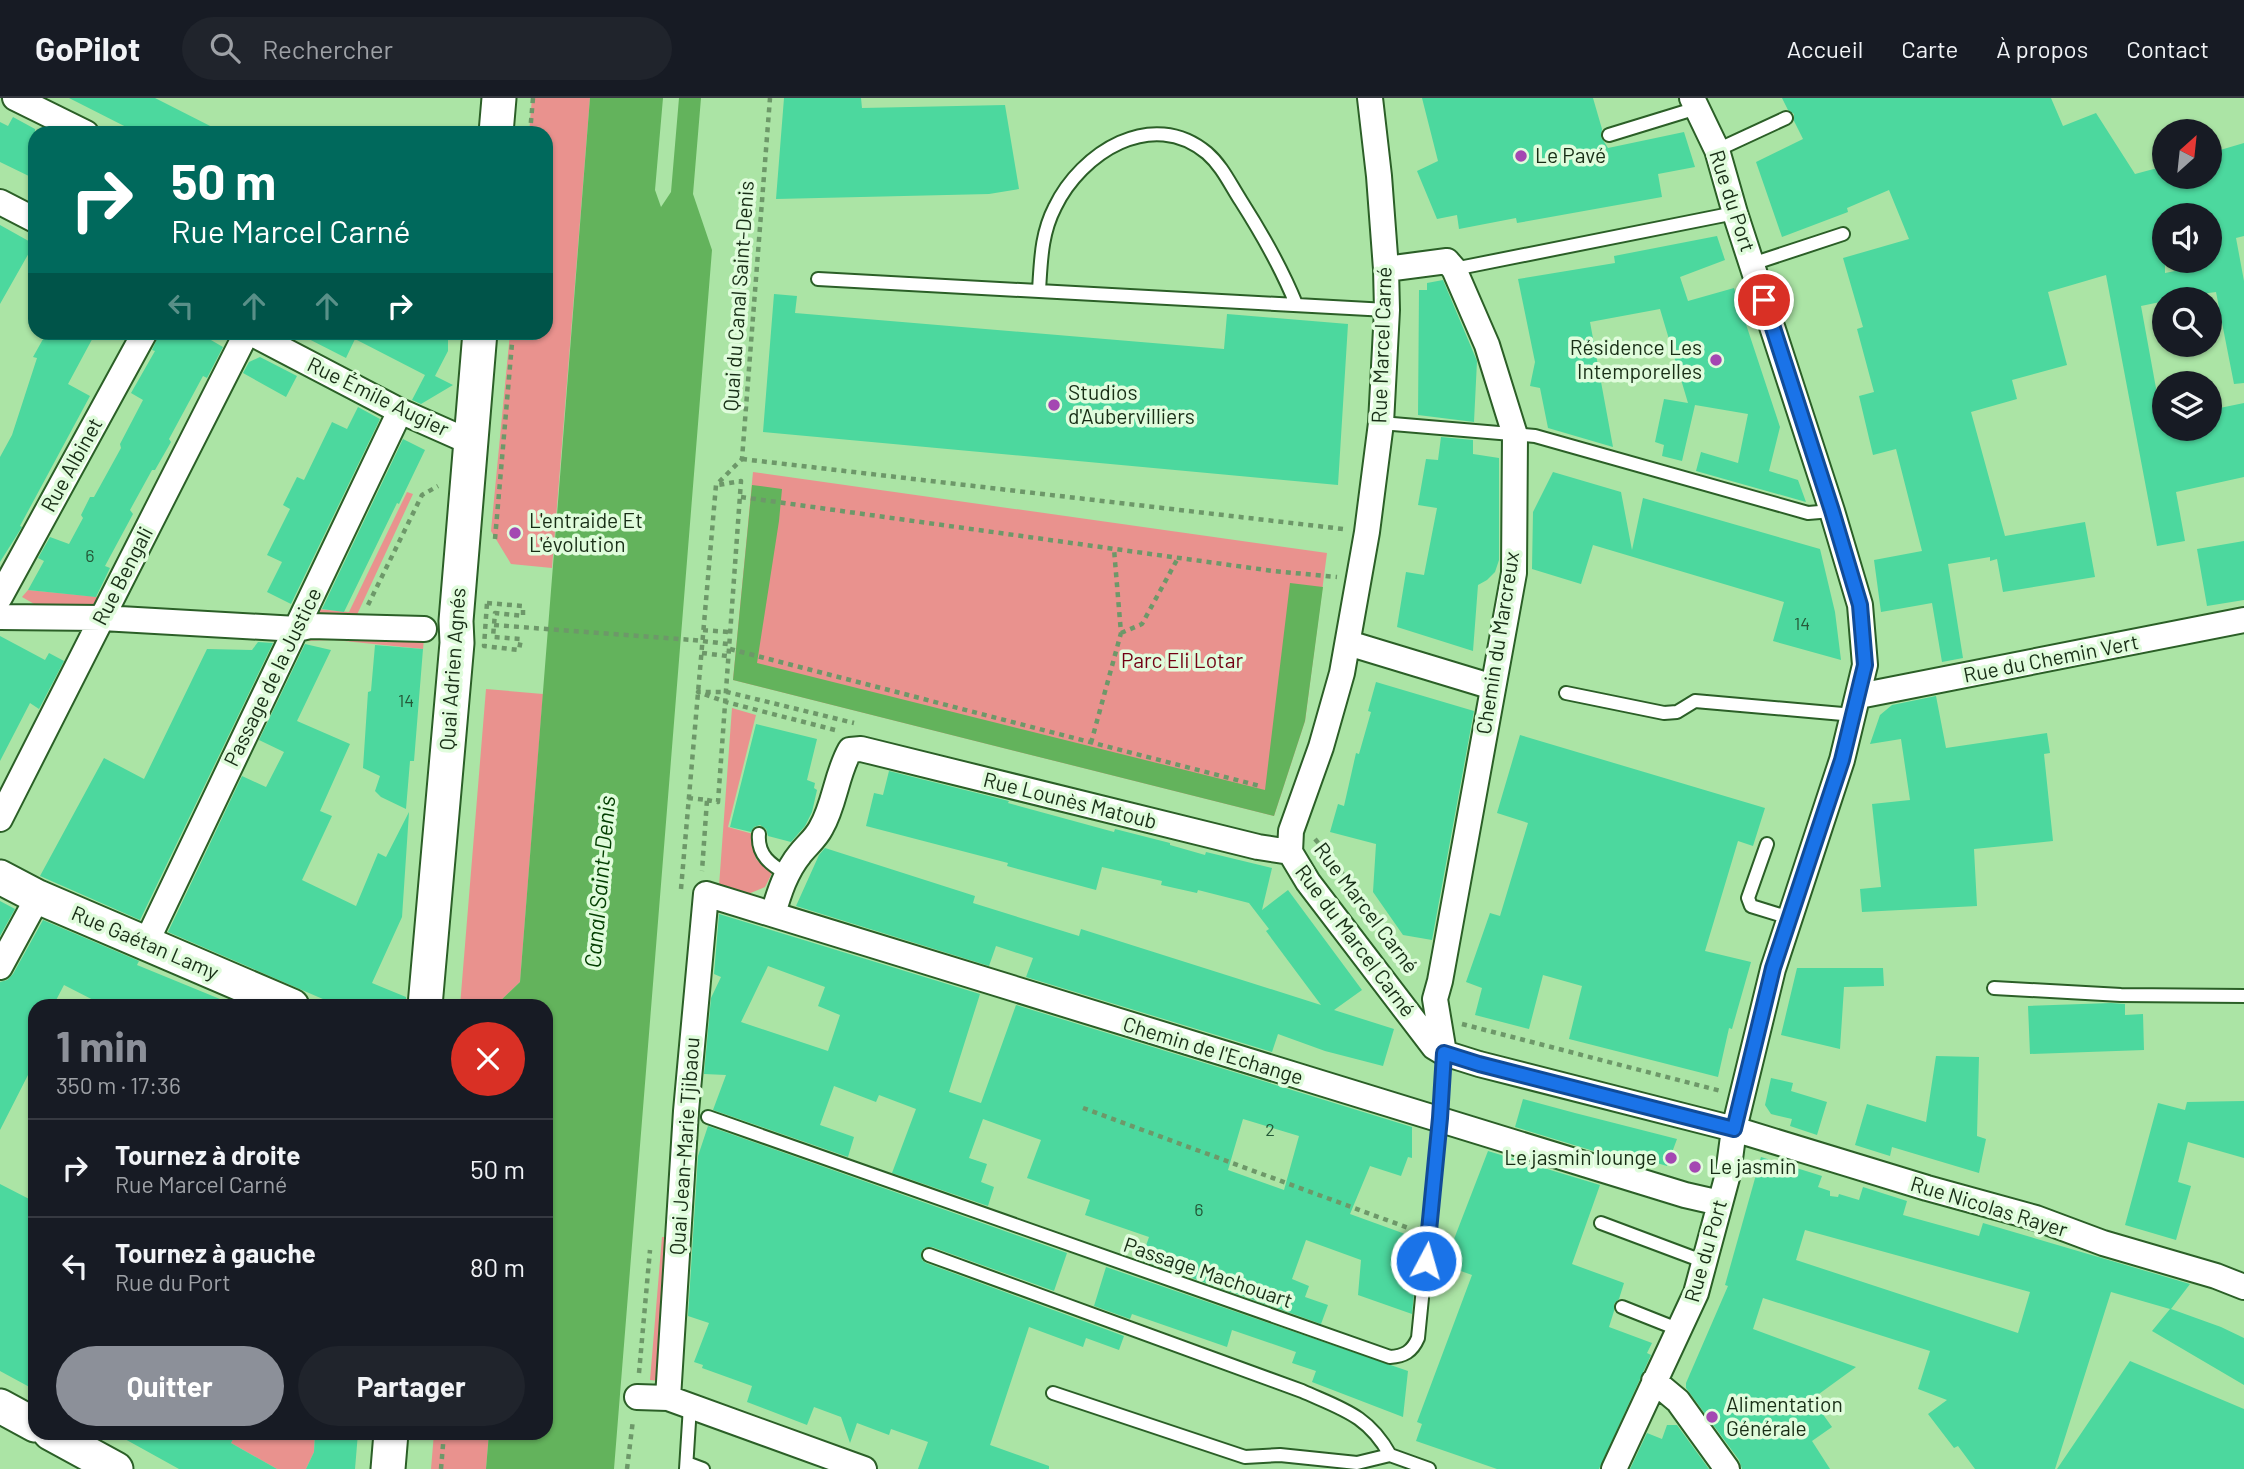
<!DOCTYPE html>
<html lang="fr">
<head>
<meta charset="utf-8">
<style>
	body { margin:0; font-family:Barlow,sans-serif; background:#20242c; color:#f1f3f6; height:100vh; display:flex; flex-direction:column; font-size:26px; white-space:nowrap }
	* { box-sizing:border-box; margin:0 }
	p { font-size:23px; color:#9ea1a6 }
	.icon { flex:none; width:38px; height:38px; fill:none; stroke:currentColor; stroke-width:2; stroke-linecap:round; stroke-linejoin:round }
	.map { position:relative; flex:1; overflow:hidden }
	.sheet { position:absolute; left:28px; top:901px; width:525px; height:441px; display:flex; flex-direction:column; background:#171b24; border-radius:21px; box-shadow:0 2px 5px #0004 }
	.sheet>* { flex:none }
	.banner { position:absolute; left:28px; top:28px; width:525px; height:214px; border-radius:21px; box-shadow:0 2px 5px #0004; background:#00695c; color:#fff; overflow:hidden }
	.needle { width:46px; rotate:27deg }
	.fabs { position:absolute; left:2152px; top:21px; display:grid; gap:14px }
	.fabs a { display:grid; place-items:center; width:70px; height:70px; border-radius:50%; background:#171b24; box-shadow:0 2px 5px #0004; font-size:35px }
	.pin { position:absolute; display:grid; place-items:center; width:60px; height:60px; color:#fff; margin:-30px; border:4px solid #fff; border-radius:50%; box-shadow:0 2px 7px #0007 }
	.me { position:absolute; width:77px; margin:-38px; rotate:6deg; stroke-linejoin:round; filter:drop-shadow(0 0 5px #0008) }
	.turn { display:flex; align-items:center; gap:24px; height:147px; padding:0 28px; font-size:32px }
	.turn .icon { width:91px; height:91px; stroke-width:2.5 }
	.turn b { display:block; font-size:49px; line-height:60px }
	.lanes { display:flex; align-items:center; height:66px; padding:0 28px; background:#0003; justify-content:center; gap:35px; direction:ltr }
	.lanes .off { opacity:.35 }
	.round { display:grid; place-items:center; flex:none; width:74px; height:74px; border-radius:37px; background:#20242c }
	.overview { display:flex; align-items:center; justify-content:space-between; height:119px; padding:0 28px }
	h1 { font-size:42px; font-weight:700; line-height:52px; color:#8c9099 }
	.button { display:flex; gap:14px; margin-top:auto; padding:14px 28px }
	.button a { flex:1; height:80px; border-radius:42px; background:#8c9099; color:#fff; font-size:28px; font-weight:700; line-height:80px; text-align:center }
	.button a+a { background:#20242c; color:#f1f3f6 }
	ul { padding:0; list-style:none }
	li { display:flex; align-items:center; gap:21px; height:98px; padding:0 28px; border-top:2px solid #363941 }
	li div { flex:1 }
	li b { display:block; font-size:26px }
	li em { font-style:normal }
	header { display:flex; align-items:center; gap:42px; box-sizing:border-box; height:98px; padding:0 35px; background:#171b24; border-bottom:2px solid #363941 }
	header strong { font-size:33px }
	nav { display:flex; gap:38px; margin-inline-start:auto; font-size:24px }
	.search { width:490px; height:63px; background:#20242c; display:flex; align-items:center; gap:18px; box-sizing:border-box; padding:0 24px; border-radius:38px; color:#9ea1a6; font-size:26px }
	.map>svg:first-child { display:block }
</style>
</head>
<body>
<header>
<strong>GoPilot</strong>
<div class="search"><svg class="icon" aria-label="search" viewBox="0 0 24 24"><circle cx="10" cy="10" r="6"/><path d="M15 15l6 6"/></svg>Rechercher</div>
<nav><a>Accueil</a><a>Carte</a><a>À propos</a><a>Contact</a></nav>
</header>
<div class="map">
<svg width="2244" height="1371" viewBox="0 0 2244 1371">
	<rect width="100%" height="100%" fill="#abe4a5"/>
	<!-- green -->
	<path fill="#e9928e" d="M532,0H590L552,470L511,466L491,433L510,235L546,234V35H529Z
		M753,374L1327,455L1305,623L1274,718L733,582Z
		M407,394L413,396L355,521L314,518L317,511L349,514Z
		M28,492L100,499L93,511L36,507L22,499Z
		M308,532L424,540L423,551L334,542L302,543Z
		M486,591L543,596L520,884L495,908H460Z
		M732,610L756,617L728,729L753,736L756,761L772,775L765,789L748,796L719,788Z
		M662,1139H672L667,1189H662V1205L668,1207L660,1283L650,1282Z
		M236,1335H315L314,1354L306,1371H277L231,1345Z
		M434,1335H489L486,1371H431Z"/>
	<!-- water -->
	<path fill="#63b35c" d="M590,0H663L655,92L661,109L671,94L679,0H701L693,96L712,152L614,1371H486L489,1335H546V908H495L520,884Z
		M752,387L782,391L779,423L757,565L1265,692L1290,485L1323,489L1305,623L1274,718L733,582Z"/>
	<!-- building -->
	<path fill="#4cd89e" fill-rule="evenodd" d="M69,0H155L224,35H138Z
		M784,0H861L862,10L1005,7L1019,91L989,96L776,101Z
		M1422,0H1593L1602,31L1601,39L1608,50L1684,34L1695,69L1658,76L1662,99L1517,125L1516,120L1459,131L1457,117L1437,121L1417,73L1438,63Z
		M1782,0H2051L2063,28L2096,15L2135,76L2165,68V79H2210V55L2244,45V138L2236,140L2244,183V285L2234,286L2216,194L2165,201V203L2141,208L2162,323L2165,322V331H2210V312L2244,305V379L2176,394L2185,443L2157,448L2106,177L2048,194L2067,267L2012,282L2017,301L1971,314L2005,438L2085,424L2095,479L2003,494L1997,461L1990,463V459L1948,466L1963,560L1942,564L1932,505L1881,514L1874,462L1922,453L1896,351L1873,357L1859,298L1874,294L1857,231L1863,229L1843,160L1909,141L1889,92L1847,110L1848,114L1782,139L1756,64L1803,41L1794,23V16L1788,12ZM2165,117H2210V166L2165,175Z
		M13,19L35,31V81L0,64V24L8,28Z
		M0,127L34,146L0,206Z
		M1717,138L1725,162L1680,179L1688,203L1734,190L1780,329L1769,373L1798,382L1806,404L1696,373L1701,354L1738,365L1748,316L1695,307L1682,363L1662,358L1664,347L1655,344L1664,301L1688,305L1660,211L1590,224L1613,349L1548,330L1540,290L1530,288L1535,264L1518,181L1615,165L1614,158Z
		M1443,182L1477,263L1474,324L1418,317L1419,192H1427V185Z
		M774,196L797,198L795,215L1224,251L1227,216L1348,226L1338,387L763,334Z
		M47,234H96L68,286L90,298L20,428L22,429L0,464V359L12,337L37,260L33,259Z
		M160,234H197L223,249L207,280L203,278L169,341L171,344L155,372H152L130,412L133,416L105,468L110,470L96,499L28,492L44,463L38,460L50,439L69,446L83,420L81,417L90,399H94L121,350L120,346L143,302L131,295L155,253L152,252Z
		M295,234H435L448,241V253L435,278L453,287L421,306L412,302L425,277L355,241L346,260Z
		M260,259L297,278L286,299L243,275L249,264Z
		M358,309L380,321L291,506L267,494L282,464L267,457L290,411L283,407L297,379L304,382L332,324L347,331Z
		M1441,339L1473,342V356L1499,360V462L1495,474L1487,482L1478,487L1473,553L1397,529L1406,474L1424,477L1437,410L1418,407L1426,361L1438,362Z
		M403,341L425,352L399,406L397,405L344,514L322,511Z
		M1553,374L1621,394L1632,452L1643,400L1820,451L1835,514L1841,562L1773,543L1784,504L1593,447L1581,486L1532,471L1533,414Z
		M2244,443V502L2207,508L2197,451Z
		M0,538L45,562L49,555L64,563L39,611L30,605L0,663Z
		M258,544L273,545L140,822L40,778L104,660L144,681L207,551L252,552Z
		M305,546L331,552L297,623L350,646L320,713L332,718L302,782L356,808L378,755L386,759L409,714L402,819L372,885L406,899V908H339L168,834L242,678L266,689L284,654L259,642Z
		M375,547L423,551L414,663H410L406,711L381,699L375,693L380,678L363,670L368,594L371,593Z
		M1376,584L1474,613L1432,842L1403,837L1373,794L1376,746L1330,734L1338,706L1344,708L1356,655L1359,656L1371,614L1368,613Z
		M1936,598L1946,650L2047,635L2050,655L2044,656L2053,743L1974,751L1977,808L1862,814L1860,791L1881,789L1872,706L1910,702L1901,641L1870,646L1880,617L1892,607Z
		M756,626L817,641L807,682L815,685L814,690L817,692L812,714L805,728L791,744L768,738L766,731L760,727L754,729L751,734L730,729Z
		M1520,637L1765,710L1753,748L1738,743L1705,853L1751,864L1732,931L1729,930L1718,979L1569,941L1582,888L1543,877L1529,931L1475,917L1482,890L1466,884L1490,815L1500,818L1528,725L1497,715Z
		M889,673L1009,703L1008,705L1114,734L1115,731L1170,745V747L1205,757L1206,754L1272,770L1262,812L1288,792L1362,892L1334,912L1394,931L1383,968L1325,953L1278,936L1272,954L1026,879L1033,860L996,848L989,868L796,808L819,757L825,750L975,798L973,805L1079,838L1081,831L1321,907L1266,833L1269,831L1249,805L1198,792L1197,795L1161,787L1162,783L1102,769L1096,792L1007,768L1008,765L866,728L874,695L883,697Z
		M0,803L15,811L0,838Z
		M719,816L980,896L949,994L981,1005L1016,907L1412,1029V1060L1408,1059L1401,1078L1370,1068L1350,1116L1419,1141L1412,1216L1358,1197L1361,1162L1306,1142L1292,1181L1309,1188L1305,1199L1328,1207L1321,1226L1141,1162L1149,1139L1085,1117L1090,1102L1027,1080L1041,1042L983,1021L969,1060L987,1066L981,1084L994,1089L988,1108L892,1075L916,1011L879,997L876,1004L834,988L820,1027L854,1039L848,1059L713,1012L726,977L704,976L711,900L721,879L714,876ZM768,868L825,889L818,908L840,917L828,953L741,924ZM1243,1021L1299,1038L1284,1092L1228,1072Z
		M43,822L139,863L137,867L237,908H105L64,887L53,908H35V981L28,977L0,1032V884L7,882L13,876Z
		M1797,870H1883L1884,888L1844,889L1840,951L1781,937Z
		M2111,905L2125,906V917L2143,916L2144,952L2030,956L2028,908Z
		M1936,958L1979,959L1977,1038L1986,1041L1979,1075L1892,1049L1890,1058L1855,1047L1867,1006L1926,1024Z
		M1771,980L1793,985L1791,993L1827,1004L1817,1037L1790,1028L1792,1021L1771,1016L1765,1007Z
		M1523,1001L1575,1015L1677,1041L1667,1068L1613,1052L1610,1058L1515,1029Z
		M2244,1003V1060L2188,1044L2178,1084L2191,1088L2176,1142L2125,1127L2158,1005L2185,1012L2187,1004Z
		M708,1028L1067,1155L1054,1193L932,1149L924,1150L921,1155L922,1162L926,1165L1124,1238L1119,1252L1086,1240L1083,1249L1029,1229L990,1347L1049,1368V1371H918L928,1344L891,1331L889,1337L857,1325L850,1345L841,1319L814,1309L807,1327L768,1312L747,1304L752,1288L702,1270L703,1267L694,1264L709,1225L688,1218L698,1058Z
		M1488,1053L1600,1087L1572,1166L1624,1185L1619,1201L1614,1206V1213L1609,1229L1652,1245L1647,1255L1651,1257L1599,1371H1497L1416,1343L1422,1326L1417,1324L1472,1177L1444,1167Z
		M1761,1059L1822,1078L1818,1089L1830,1093V1098L1838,1099L1839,1096L1859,1102L1863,1089L1907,1103L1903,1117L1979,1138L1983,1125L2190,1186L2171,1211L2221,1229L2244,1240V1287L2152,1233L2170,1211L2111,1194L2055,1371H1975L1958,1348L1954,1350L1928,1316L1947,1302L1918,1291L1930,1253L1763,1200L1753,1231L1856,1269L1812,1301L1832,1329L1812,1343L1830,1371H1742L1739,1362L1686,1290V1285L1728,1188L1725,1187ZM1805,1132L2030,1194L2018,1235L1796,1162Z
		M0,1086L35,1104V1292L0,1273Z
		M1106,1169L1408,1273L1403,1319L1312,1284L1316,1273L1292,1265L1296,1254L1232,1232L1227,1249L1132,1216L1130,1221L1094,1208Z
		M2130,1263L2244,1311V1371H2057Z
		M1667,1327H1677L1709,1371H1630L1647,1335L1662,1341Z
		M114,1335H236L231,1345L277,1371H179Z
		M315,1335H358L355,1371H306L314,1354Z"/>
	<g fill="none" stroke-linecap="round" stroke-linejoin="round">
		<defs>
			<path id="lane" d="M1609,37L1697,10
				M1717,52L1786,20
				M1752,166L1843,136
				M1454,171L1735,115
				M818,181L1387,212
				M1039,192C1041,163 1041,136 1055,109C1081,55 1152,9 1207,55C1222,68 1230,86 1241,103C1262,136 1281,169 1296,206
				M1381,325L1535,338L1808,415L1832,413
				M1566,595L1664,615L1677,614L1695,603L1854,617
				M759,736C757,757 771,767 787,776
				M1767,746L1748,800L1751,808L1790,820
				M1994,890L2121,897L2244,898
				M708,1019L1390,1259C1404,1258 1412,1254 1418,1240L1440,1020L1444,955
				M1601,1125L1705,1164
				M929,1157L1302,1293C1342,1311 1368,1317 1390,1357
				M1622,1209L1680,1232
				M1053,1295L1245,1359L1280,1357L1357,1365L1390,1357L1429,1371
				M687,1365L703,1371
				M686,1371L690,1308"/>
			<path id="street" d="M15,0L86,35
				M1370,0L1379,78L1386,171L1387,212L1381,325L1367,434L1342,575L1321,649L1291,733L1290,754L1308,784L1434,949L1444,955L1479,966L1734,1031L1927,1090L2036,1120L2103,1145L2216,1178L2244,1189
				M0,104L35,122
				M1386,171L1447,163L1454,171L1487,247L1515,337L1514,475L1440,883L1435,901L1444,955
				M249,234L400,313L470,344
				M0,499L145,234
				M0,519L102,520L297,531L310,528L424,531
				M1348,545L1493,589
				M1859,598L2244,522
				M0,721L247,234
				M773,816C779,795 786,773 800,756C807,747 816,740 821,730C835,706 836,677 850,652L861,651L1258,749L1290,754
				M146,845L400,313
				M0,869L38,799
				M1654,1283L1678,1303L1727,1371
				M637,1299L668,1300L864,1371
				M668,1300L686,1013L706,796L1685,1097L1720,1105
				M1614,1371L1696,1195L1728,1076L1734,1031L1773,871L1842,662L1865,567L1860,507L1832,413L1735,115L1717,52L1692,0"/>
			<path id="secondary" d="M496,35L499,0
				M0,779L38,799L292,908
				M425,908L457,545L456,523L480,234
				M0,1308L35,1327
				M50,1335L116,1371
				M388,1371L391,1335"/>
		</defs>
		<!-- lane casing -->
		<use href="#lane" stroke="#2b5f27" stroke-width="16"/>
		<!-- street casing -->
		<use href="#street" stroke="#2b5f27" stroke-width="28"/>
		<!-- secondary casing -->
		<use href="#secondary" stroke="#2b5f27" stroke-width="37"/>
		<!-- path -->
		<path stroke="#6d9869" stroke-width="4.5" stroke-dasharray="5 5" stroke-linecap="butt" d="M530,35L533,0
			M742,361L1343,431
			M741,399L1273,473L1337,479
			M495,441L513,234
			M487,505L523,508V518L495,515L493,539L521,541L519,552L484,548Z
			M368,507L422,397L438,388
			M494,527L693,542
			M703,532L729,534V538
			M1121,535L1142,526L1178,460
			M730,551L1260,688
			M702,555L727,558V553
			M835,632L726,604L698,594H727L854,625
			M1091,645L1121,535L1114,451
			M688,700L707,702L702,773
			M707,702L718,704L741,383L718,387
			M1315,741L1331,760L1416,876
			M681,791L716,387L742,361L770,0
			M1462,926L1721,993
			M1083,1010L1411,1131
			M639,1275L650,1152
			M441,1371L444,1335
			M627,1371L633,1322"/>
		<!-- lane -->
		<use href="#lane" stroke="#fff" stroke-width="12"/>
		<!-- street -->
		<use href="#street" stroke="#fff" stroke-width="24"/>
		<!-- secondary -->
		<use href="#secondary" stroke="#fff" stroke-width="33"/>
		<!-- path-bridge -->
		<path stroke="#6d9869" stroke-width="4.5" stroke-dasharray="5 5" stroke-linecap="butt" d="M693,542L728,546"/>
	</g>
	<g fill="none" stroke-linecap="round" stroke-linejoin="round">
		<defs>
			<path id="route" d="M1426,1163L1440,1020L1444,955L1479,966L1734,1031L1773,870L1842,662L1865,567L1860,507L1832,413L1764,202"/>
		</defs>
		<!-- route casing -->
		<use href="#route" stroke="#114b97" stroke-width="18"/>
		<!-- route -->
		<use href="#route" stroke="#1a73e8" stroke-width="12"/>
	</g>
	<!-- markers -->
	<g fill="#a447b2" stroke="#e0fcdc" stroke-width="2.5">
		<circle cx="1521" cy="58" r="7"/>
		<circle cx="1716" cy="262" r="7"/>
		<circle cx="1054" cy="307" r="7"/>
		<circle cx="515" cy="435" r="7"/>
		<circle cx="1671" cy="1060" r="7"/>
		<circle cx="1695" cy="1069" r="7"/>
		<circle cx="1712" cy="1319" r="7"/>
	</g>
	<g text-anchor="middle" stroke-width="7" stroke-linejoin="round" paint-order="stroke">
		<!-- number labels -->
		<g font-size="18" fill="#255838">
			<text x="90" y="464">6</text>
			<text x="1802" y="532">14</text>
			<text x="406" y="609">14</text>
			<text x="1270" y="1038">2</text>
			<text x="1199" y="1118">6</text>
		</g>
		<!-- poi labels -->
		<g font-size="21" fill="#182e16" stroke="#e0fcdc" text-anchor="start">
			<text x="1535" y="65">Le Pavé</text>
			<text x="1702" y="257" text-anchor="end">Résidence Les<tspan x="1702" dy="24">Intemporelles</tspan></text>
			<text x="1068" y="302">Studios<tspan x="1068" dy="24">d'Aubervilliers</tspan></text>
			<text x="529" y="430">L'entraide Et<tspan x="529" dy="24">L'évolution</tspan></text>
			<text x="1657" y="1067" text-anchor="end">Le jasmin lounge</text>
			<text x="1709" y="1076">Le jasmin</text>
			<text x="1726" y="1314">Alimentation<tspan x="1726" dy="24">Générale</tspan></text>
		</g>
		<!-- street labels -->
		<g font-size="21" fill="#182e16" stroke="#e0fcdc">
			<text transform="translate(1732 103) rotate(72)" y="7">Rue du Port</text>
			<text transform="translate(739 198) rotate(-86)" y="7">Quai du Canal Saint-Denis</text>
			<text transform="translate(1382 247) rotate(-88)" y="7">Rue Marcel Carné</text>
			<text transform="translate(378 299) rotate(26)" y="7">Rue Émile Augier</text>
			<text transform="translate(72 367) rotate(-61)" y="7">Rue Albinet</text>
			<text transform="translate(123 478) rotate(-63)" y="7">Rue Bengali</text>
			<text transform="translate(1498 545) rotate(-81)" y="7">Chemin du Marcreux</text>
			<text transform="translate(2051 561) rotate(-11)" y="7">Rue du Chemin Vert</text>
			<text transform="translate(453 571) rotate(-86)" y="7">Quai Adrien Agnés</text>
			<text transform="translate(273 579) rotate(-64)" y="7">Passage de la Justice</text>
			<text transform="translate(1070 703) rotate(14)" y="7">Rue Lounès Matoub</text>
			<text transform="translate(1366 810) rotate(53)" y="7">Rue Marcel Carné</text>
			<text transform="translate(1355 843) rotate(53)" y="7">Rue du Marcel Carné</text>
			<text transform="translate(145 845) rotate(23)" y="7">Rue Gaétan Lamy</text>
			<text transform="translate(1213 953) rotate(17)" y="7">Chemin de l'Echange</text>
			<text transform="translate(685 1048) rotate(-86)" y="7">Quai Jean-Marie Tjibaou</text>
			<text transform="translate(1989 1109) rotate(17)" y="7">Rue Nicolas Rayer</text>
			<text transform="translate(1706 1153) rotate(-74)" y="7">Rue du Port</text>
			<text transform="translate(1208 1175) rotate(19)" y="7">Passage Machouart</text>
		</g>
		<!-- park labels -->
		<g font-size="21" fill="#720013" stroke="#e0fcdc">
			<text x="1182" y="570">Parc Eli Lotar</text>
		</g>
		<!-- water labels -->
		<g font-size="23" font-style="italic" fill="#023e00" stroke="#e0fcdc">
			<text transform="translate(600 784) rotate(-85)" y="8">Canal Saint-Denis</text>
		</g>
	</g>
</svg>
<div class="fabs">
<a><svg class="needle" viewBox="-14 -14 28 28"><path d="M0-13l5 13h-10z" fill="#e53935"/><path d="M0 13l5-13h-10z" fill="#9ea1a6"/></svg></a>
<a><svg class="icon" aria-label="sound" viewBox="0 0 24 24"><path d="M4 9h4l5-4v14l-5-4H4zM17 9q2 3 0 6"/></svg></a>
<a><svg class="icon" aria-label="search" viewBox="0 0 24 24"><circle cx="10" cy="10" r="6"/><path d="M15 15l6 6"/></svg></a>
<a><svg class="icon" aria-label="layers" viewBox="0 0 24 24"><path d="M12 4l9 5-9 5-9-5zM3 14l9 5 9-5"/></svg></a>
</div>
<div class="pin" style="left:1764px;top:202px;background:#d93025"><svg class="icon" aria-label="arrive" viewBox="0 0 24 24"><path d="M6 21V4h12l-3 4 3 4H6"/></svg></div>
<svg class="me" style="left:1426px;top:1163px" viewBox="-20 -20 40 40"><circle r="17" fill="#1a73e8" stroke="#fff" stroke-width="3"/><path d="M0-11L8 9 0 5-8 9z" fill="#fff"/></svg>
<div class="banner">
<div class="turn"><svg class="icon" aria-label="right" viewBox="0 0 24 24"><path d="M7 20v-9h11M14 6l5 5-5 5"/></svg><div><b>50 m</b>Rue Marcel Carné</div></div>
<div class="lanes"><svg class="icon off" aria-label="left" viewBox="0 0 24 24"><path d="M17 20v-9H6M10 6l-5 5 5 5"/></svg><svg class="icon off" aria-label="ahead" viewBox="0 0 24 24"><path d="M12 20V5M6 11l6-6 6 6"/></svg><svg class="icon off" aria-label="ahead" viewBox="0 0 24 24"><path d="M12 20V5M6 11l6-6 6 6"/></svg><svg class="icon" aria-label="right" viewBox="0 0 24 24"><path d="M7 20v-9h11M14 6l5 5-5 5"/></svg></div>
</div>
<section class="sheet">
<div class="overview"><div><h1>1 min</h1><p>350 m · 17:36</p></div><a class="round" style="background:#d93025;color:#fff"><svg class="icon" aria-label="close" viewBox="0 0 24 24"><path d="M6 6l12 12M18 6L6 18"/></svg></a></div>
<ul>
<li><svg class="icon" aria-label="right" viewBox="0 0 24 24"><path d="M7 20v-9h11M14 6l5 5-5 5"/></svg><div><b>Tournez à droite</b><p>Rue Marcel Carné</p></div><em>50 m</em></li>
<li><svg class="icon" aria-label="left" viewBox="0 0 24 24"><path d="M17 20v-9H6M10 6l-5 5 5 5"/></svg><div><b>Tournez à gauche</b><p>Rue du Port</p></div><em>80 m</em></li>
</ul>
<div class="button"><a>Quitter</a><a>Partager</a></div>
</section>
</div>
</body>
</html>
